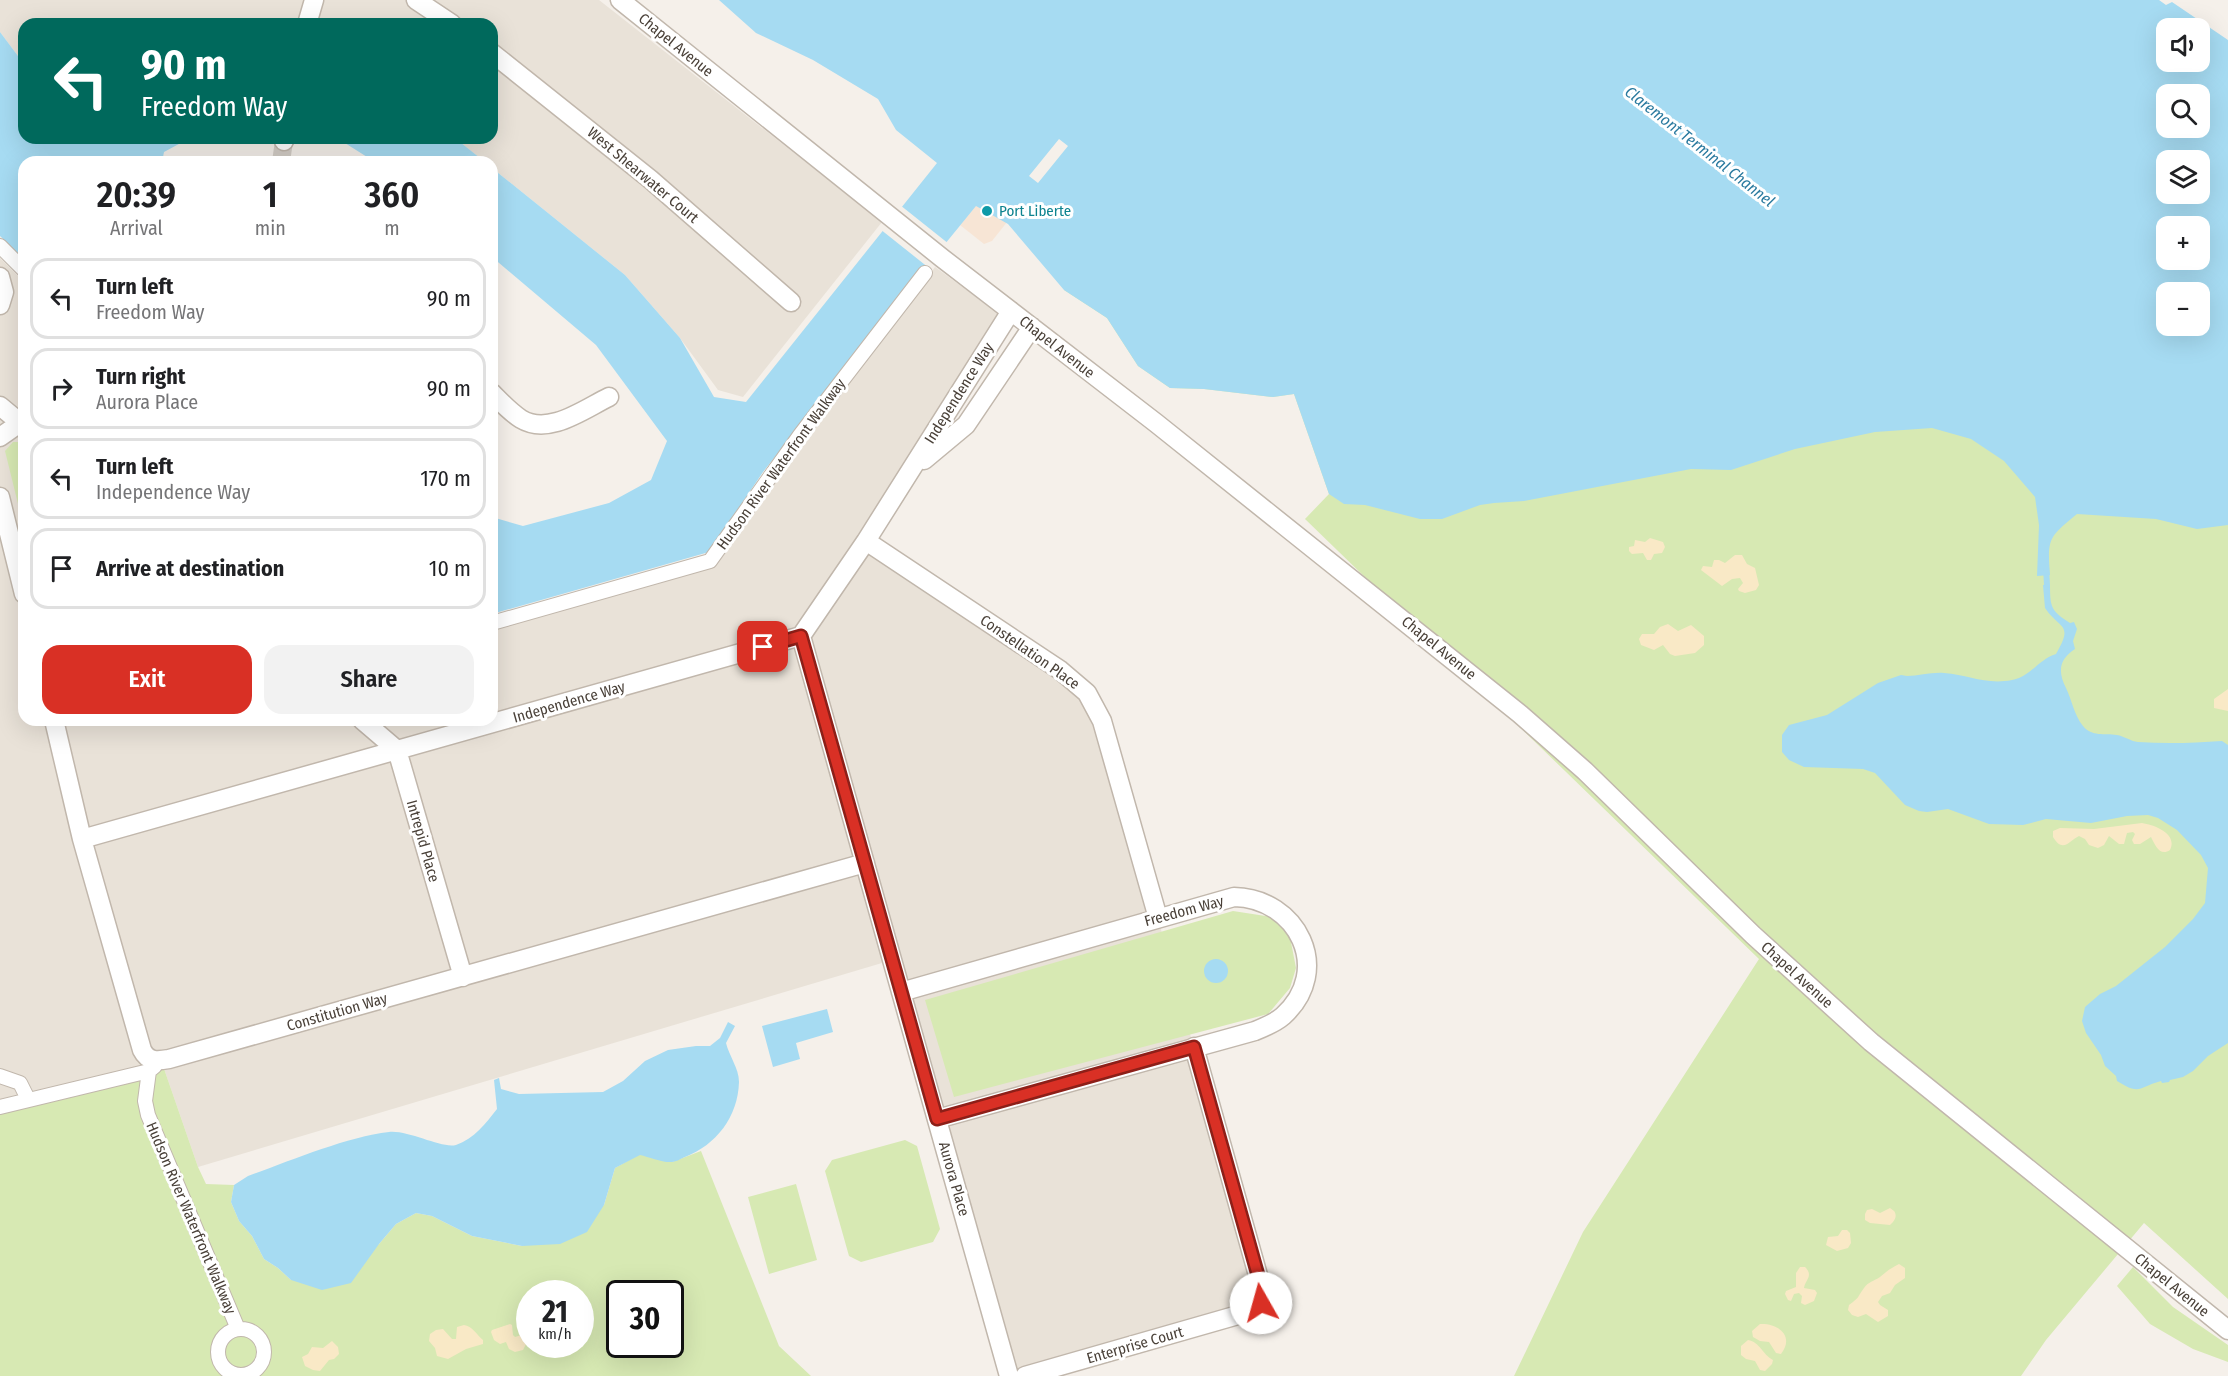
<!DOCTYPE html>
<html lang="en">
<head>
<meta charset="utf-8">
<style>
	body { margin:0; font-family:"Fira Sans Condensed",sans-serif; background:#f2f2f2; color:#202124; height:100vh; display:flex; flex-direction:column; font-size:22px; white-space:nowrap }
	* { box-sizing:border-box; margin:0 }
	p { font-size:20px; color:#757577 }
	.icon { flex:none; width:33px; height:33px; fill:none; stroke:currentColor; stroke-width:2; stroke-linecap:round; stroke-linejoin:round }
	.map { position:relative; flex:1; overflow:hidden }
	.sheet { position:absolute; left:18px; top:156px; width:480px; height:570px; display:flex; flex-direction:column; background:#fff; border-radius:18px; box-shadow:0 6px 24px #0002 }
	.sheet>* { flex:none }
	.hud { position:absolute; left:18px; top:18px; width:480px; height:126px; border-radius:18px; box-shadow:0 6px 24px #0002; background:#00695c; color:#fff; overflow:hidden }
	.tools { position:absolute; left:2156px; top:18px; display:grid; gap:12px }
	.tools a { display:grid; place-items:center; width:54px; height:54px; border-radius:12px; background:#fff; box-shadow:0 6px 24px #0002; font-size:30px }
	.speed { position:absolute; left:516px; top:1280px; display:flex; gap:12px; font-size:30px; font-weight:700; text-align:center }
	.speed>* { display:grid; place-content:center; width:78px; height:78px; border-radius:50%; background:#fff; box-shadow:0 6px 24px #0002; line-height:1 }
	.speed small { font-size:15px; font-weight:400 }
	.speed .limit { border:3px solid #111; border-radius:9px; background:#fff; color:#111 }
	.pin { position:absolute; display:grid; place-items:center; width:51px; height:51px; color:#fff; margin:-26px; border-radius:12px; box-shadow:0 3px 9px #0006 }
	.me { position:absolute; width:66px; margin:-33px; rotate:353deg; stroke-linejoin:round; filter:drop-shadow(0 0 4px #0008) }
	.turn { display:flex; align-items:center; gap:21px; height:126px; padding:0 24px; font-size:27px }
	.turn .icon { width:78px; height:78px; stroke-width:2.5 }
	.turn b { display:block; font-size:42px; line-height:51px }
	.eta { display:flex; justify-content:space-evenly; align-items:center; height:102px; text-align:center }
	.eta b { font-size:36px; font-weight:600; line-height:42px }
	.action { display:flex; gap:12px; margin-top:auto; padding:12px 24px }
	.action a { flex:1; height:69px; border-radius:18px; background:#d93025; color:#fff; font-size:24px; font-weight:600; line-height:69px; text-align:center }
	.action a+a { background:#f2f2f2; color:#202124 }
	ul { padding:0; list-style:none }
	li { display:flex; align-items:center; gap:18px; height:81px; margin:0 12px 9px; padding:0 12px; border:3px solid #e0e0e0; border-radius:18px }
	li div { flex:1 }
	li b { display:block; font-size:22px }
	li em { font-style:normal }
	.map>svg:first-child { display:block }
</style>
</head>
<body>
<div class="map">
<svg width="2228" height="1376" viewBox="0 0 2228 1376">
	<rect width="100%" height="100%" fill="#f5f0ea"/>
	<!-- residential -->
	<path fill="#e9e2d8" d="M0,0H599L882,222L743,397L718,390L680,338L625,275L492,168V162H485L455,138H492V24H24V64L0,32Z
		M0,258L24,282V720H492V630L715,564L935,267L1008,320L866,541L1080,685L1122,789L1230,1178L1261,1303L1009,1376L892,960L198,1167L161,1060L0,1109Z"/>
	<!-- commercial -->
	<path fill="#f7e5d5" d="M995,183H1038L992,241L984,244L960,225Z"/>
	<!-- green -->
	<path fill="#d7e9b3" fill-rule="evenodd" d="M2228,217V1299L2144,1223L2046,1340L2021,1376H1514L1583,1232L1759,959L1305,519L1329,494L1294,394L1273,397L1204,389L1170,388L1138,366L1107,318L1064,290ZM2166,226H2199V260H2166ZM2166,292H2199V326H2166Z
		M13,442H24V528L5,451Z
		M1233,911L1272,917L1290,937L1296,968L1290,988L1268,1014L954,1097L925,1000Z
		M161,1060L198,1167L206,1184L234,1185L231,1202L239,1221L252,1236L264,1259L278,1268L291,1280L379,1244L396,1224L416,1213L432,1216L472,1236L522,1246L604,1205L615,1168L640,1154L672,1162L701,1151L779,1346L811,1376H0V1109ZM530,1293H580V1344H530ZM620,1293H670V1344H620Z
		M905,1140L917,1146L940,1229L933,1242L861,1262L849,1256L825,1171L832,1160Z
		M796,1184L817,1260L769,1274L748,1197Z
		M2133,1267L2173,1307L2228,1345V1362L2193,1349L2150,1324L2117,1286Z"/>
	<!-- sand -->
	<path fill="#f9e9c6" d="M1650,538L1663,542L1665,547L1662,553L1654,554L1651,560H1647L1643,553L1632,554L1629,551V547L1634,546L1635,540L1645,542Z
		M1735,555H1742L1747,564L1755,568L1759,585L1756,590L1745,593L1739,591L1738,589L1743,583L1740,578L1732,579L1722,586L1701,570L1703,566L1712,567L1714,560H1719L1725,563Z
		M1668,624L1678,631L1691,625L1704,636V645L1695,653L1675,656L1670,654L1663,645L1654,650L1641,645L1639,639L1642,634H1654L1660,627Z
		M2228,689V711L2214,708V699Z
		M2142,823C2155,825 2178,834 2170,850C2160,857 2155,845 2151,837L2140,844H2134L2132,840L2135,834L2133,832L2127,833L2124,844H2119L2109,836L2104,845L2098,848L2089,845L2085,839L2079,836C2070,840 2063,854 2053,837V831L2060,828L2094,829Z
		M1890,1208L1894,1211C1898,1216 1894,1222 1890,1225L1870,1223L1865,1220V1214L1867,1210L1872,1209L1880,1213Z
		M1842,1230H1847L1850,1233L1851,1243L1848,1248L1837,1251L1826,1245L1828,1237L1838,1236Z
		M1899,1264L1905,1268V1278L1895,1285L1890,1293L1882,1296L1878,1302L1880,1305L1888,1310V1316L1878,1322L1866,1314L1858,1317L1852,1315L1848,1310L1849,1305C1861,1296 1856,1299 1864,1288C1868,1282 1874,1281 1880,1277C1887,1271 1891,1268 1899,1264Z
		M1800,1267H1805C1814,1276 1805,1280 1804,1288L1815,1290L1817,1293L1814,1301L1805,1305L1801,1303L1802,1296L1799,1293L1794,1294L1791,1301L1788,1300L1785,1294L1786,1291L1796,1287V1273Z
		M510,1324L512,1325L513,1335L515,1337L525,1334L526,1344L523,1350L515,1352L509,1349L506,1342L500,1344L494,1340L491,1332L492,1330Z
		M1760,1324C1778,1323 1795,1336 1781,1354L1776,1353L1769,1342L1760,1341L1753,1337L1752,1331Z
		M464,1325C472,1326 477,1335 483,1340V1344L466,1349L448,1359L437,1356L435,1348L429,1341L430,1334L436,1330L443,1329L452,1339H456L457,1327Z
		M1748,1340C1760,1342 1762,1354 1773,1360L1772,1364L1765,1371L1760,1370L1755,1361L1746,1359L1741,1355V1346Z
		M332,1341L338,1347L339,1354L334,1359L329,1360L320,1371L313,1370L305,1366L302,1357L308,1354L312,1347L323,1348Z"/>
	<!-- water -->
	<path fill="#a6dbf2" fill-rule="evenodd" d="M719,0H2159L2166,5L2172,2L2228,40V525L2197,529L2156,519L2077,514C2049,537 2047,538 2050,575L2037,576L2039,525L2035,497L2004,461L1971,439L1932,428L1875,432L1795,449L1731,470L1691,469L1524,501L1494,503L1480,505L1442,519H1420L1365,505L1344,504L1329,494L1294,394L1273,397L1204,389L1170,388L1138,366L1107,318L1064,290L1008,224L976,206L874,331L763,472L709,552L492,614V517L523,526L609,503L651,480L667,441L596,345L492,257V168L625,275L680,338L714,397L746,402L937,163L896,130L878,99L813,60L756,33ZM2166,28H2199V62H2166ZM2166,94H2199V128H2166ZM2166,160H2199V194H2166ZM2166,226H2199V260H2166ZM2166,292H2199V326H2166Z
		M0,32L24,64V138H190L164,152L162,162H24V259L0,236Z
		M337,138H455L485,162H375Z
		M2043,585H2050C2050,607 2051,611 2070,623L2074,622L2077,629L2073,641L2075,649C2060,659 2057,670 2066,688C2072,700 2074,715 2083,726C2092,737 2104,733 2117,735C2124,736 2130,741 2138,742C2166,744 2194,743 2222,741L2228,745V1043L2208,1056L2193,1071L2183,1077L2170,1080L2169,1082L2162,1083L2161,1081C2138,1087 2141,1096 2117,1081L2116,1076L2105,1066L2101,1055L2086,1033L2082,1021L2085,1007L2100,994L2116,986L2165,947L2193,919L2205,903L2208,868L2201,855L2177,830L2158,818L2148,815L2127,816L2091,823L2046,819L2023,825L1989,824L1948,809L1927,812L1919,811L1905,805L1875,773L1863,769L1804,767L1789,760L1782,752V735L1789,725L1827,715L1878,683L1901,675L1907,676C1919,676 1931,672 1944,673C1969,675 1986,685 2012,680C2030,677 2039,659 2056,654C2074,623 2060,630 2045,608Z
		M1204 971a12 12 0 1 1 24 0a12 12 0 1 1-24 0Z
		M827,1009L833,1032L796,1043L800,1059L773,1067L762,1026Z
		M728,1022L735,1026L726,1043C729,1056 739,1068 739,1082C738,1117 716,1145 685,1157C682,1158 676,1162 672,1162C663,1163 649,1157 640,1155L615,1168L604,1205L587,1232L560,1244L522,1246L472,1236L432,1216L416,1213L396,1224L379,1244L351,1283L322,1290L291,1280L278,1268L264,1259L252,1236L239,1221L231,1202L234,1185L248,1176C290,1161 346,1137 389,1132C409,1130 442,1149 456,1145C474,1139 486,1123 497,1109L494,1080L499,1078L501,1089L519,1094L603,1092L623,1081L645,1061L668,1050L696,1046H710L720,1038Z"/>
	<!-- pier -->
	<path fill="#f5f0ea" d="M1059,139L1068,146L1038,183L1029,176Z
		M900,205L949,244L929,268L880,229Z"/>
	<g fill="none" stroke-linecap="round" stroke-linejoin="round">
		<!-- stream -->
		<path stroke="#a6dbf2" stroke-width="6" d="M2046,568L2047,585"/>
		<!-- minor-tunnel -->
		<path stroke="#d3cdc6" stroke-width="18" stroke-dasharray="18 9" stroke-linecap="butt" d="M281,162L284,141"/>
		<defs>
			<path id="pedestrian" d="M0,246L24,270
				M492,623L710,561L800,435L925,273
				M149,1071L145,1101L148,1115L238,1329
				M0,1076L20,1083L28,1099
				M0,1107L149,1071L155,1066
				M218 1352a23 23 0 1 1 46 0a23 23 0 1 1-46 0Z"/>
			<path id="minor" d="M416,0L452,24
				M620,0L942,258L1156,423L1520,714L1585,771L1753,935L1871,1042L2228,1330
				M307,24L314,0
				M492,53L650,179L791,302
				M284,141L285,138
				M0,277L4,292L0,305
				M492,393C501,402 510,412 521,419C549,436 584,409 609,397
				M0,406L24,426
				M0,437L20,423
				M924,460L966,425L1032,327
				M0,497L24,594
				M866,541L1060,670L1087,693L1102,721L1158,918
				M801,636L1009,1376
				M54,720L82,839L142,1050C148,1062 157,1061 169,1059L865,863
				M362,720L397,750L463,977
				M82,839L801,636L866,541L1011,311
				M901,992L1234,897C1297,898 1334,970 1283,1016C1275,1023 1265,1027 1255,1031L937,1119
				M1025,1376L1245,1313C1260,1309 1264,1301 1261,1286L1194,1047"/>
		</defs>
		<!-- pedestrian casing -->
		<use href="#pedestrian" stroke="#c1b7ac" stroke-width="16"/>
		<!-- minor casing -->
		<use href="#minor" stroke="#c1b7ac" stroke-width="21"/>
		<!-- pedestrian -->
		<use href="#pedestrian" stroke="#fff" stroke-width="14"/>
		<!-- minor -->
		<use href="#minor" stroke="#fff" stroke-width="18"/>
	</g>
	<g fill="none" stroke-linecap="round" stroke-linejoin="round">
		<defs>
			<path id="route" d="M763,647L801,636L937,1119L1194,1047L1261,1286L1263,1297L1261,1303"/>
		</defs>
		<!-- route casing -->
		<use href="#route" stroke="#8d1f18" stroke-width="15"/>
		<!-- route -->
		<use href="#route" stroke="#d93025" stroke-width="10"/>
	</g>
	<!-- markers -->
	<circle fill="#0f9aa8" stroke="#fff" stroke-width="2" cx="987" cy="211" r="6"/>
	<g text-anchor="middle" stroke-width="6" stroke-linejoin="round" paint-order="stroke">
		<!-- street labels -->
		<g font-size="15" fill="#494038" stroke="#fff">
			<text transform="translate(676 45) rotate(39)" y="5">Chapel Avenue</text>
			<text transform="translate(643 175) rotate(40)" y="5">West Shearwater Court</text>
			<text transform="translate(1057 347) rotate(38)" y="5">Chapel Avenue</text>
			<text transform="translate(959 393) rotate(-58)" y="5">Independence Way</text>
			<text transform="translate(781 464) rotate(-54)" y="5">Hudson River Waterfront Walkway</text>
			<text transform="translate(1439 648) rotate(39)" y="5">Chapel Avenue</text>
			<text transform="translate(1030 652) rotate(35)" y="5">Constellation Place</text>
			<text transform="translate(569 702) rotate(-16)" y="5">Independence Way</text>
			<text transform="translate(423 841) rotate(74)" y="5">Intrepid Place</text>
			<text transform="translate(1184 911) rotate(-15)" y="5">Freedom Way</text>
			<text transform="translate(1797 975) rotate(42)" y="5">Chapel Avenue</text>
			<text transform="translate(337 1012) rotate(-16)" y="5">Constitution Way</text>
			<text transform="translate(954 1179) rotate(74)" y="5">Aurora Place</text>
			<text transform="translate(191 1218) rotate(67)" y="5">Hudson River Waterfront Walkway</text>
			<text transform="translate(2172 1285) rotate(39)" y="5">Chapel Avenue</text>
			<text transform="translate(1135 1345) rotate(-16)" y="5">Enterprise Court</text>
		</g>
		<!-- culture labels -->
		<g font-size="15" fill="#0d838f" stroke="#fff" text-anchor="start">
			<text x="999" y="216">Port Liberte</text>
		</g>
		<!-- water labels -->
		<g font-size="16" font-style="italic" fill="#2a7a9f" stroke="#fff">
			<text transform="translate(1700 146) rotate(38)" y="6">Claremont Terminal Channel</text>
		</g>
	</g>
</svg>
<div class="tools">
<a><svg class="icon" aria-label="sound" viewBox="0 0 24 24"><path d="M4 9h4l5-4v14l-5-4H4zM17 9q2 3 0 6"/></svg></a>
<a><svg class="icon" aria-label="search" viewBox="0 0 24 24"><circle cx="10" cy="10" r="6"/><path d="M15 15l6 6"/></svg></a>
<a><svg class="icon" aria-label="layers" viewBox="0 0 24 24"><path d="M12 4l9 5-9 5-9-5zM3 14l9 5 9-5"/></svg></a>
<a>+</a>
<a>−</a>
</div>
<div class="speed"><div>21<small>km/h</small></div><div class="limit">30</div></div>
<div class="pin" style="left:763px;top:647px;background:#d93025"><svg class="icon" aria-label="arrive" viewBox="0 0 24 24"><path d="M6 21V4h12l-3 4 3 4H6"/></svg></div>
<svg class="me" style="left:1261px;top:1303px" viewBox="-20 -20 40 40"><circle r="19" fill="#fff"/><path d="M0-13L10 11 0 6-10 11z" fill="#d93025"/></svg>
<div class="hud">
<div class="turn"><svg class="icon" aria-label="left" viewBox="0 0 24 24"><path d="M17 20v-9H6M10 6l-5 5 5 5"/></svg><div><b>90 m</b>Freedom Way</div></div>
</div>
<section class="sheet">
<div class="eta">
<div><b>20:39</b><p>Arrival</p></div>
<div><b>1</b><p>min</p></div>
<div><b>360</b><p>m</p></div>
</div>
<ul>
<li><svg class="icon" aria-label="left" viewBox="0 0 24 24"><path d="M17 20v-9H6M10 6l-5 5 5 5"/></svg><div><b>Turn left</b><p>Freedom Way</p></div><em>90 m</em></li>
<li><svg class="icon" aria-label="right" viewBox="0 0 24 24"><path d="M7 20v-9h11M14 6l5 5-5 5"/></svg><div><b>Turn right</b><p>Aurora Place</p></div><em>90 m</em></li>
<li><svg class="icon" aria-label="left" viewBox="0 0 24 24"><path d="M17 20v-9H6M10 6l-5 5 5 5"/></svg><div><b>Turn left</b><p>Independence Way</p></div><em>170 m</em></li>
<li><svg class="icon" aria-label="arrive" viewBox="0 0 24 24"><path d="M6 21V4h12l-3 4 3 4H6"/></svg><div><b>Arrive at destination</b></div><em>10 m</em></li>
</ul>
<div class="action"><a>Exit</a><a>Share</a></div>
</section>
</div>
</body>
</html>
